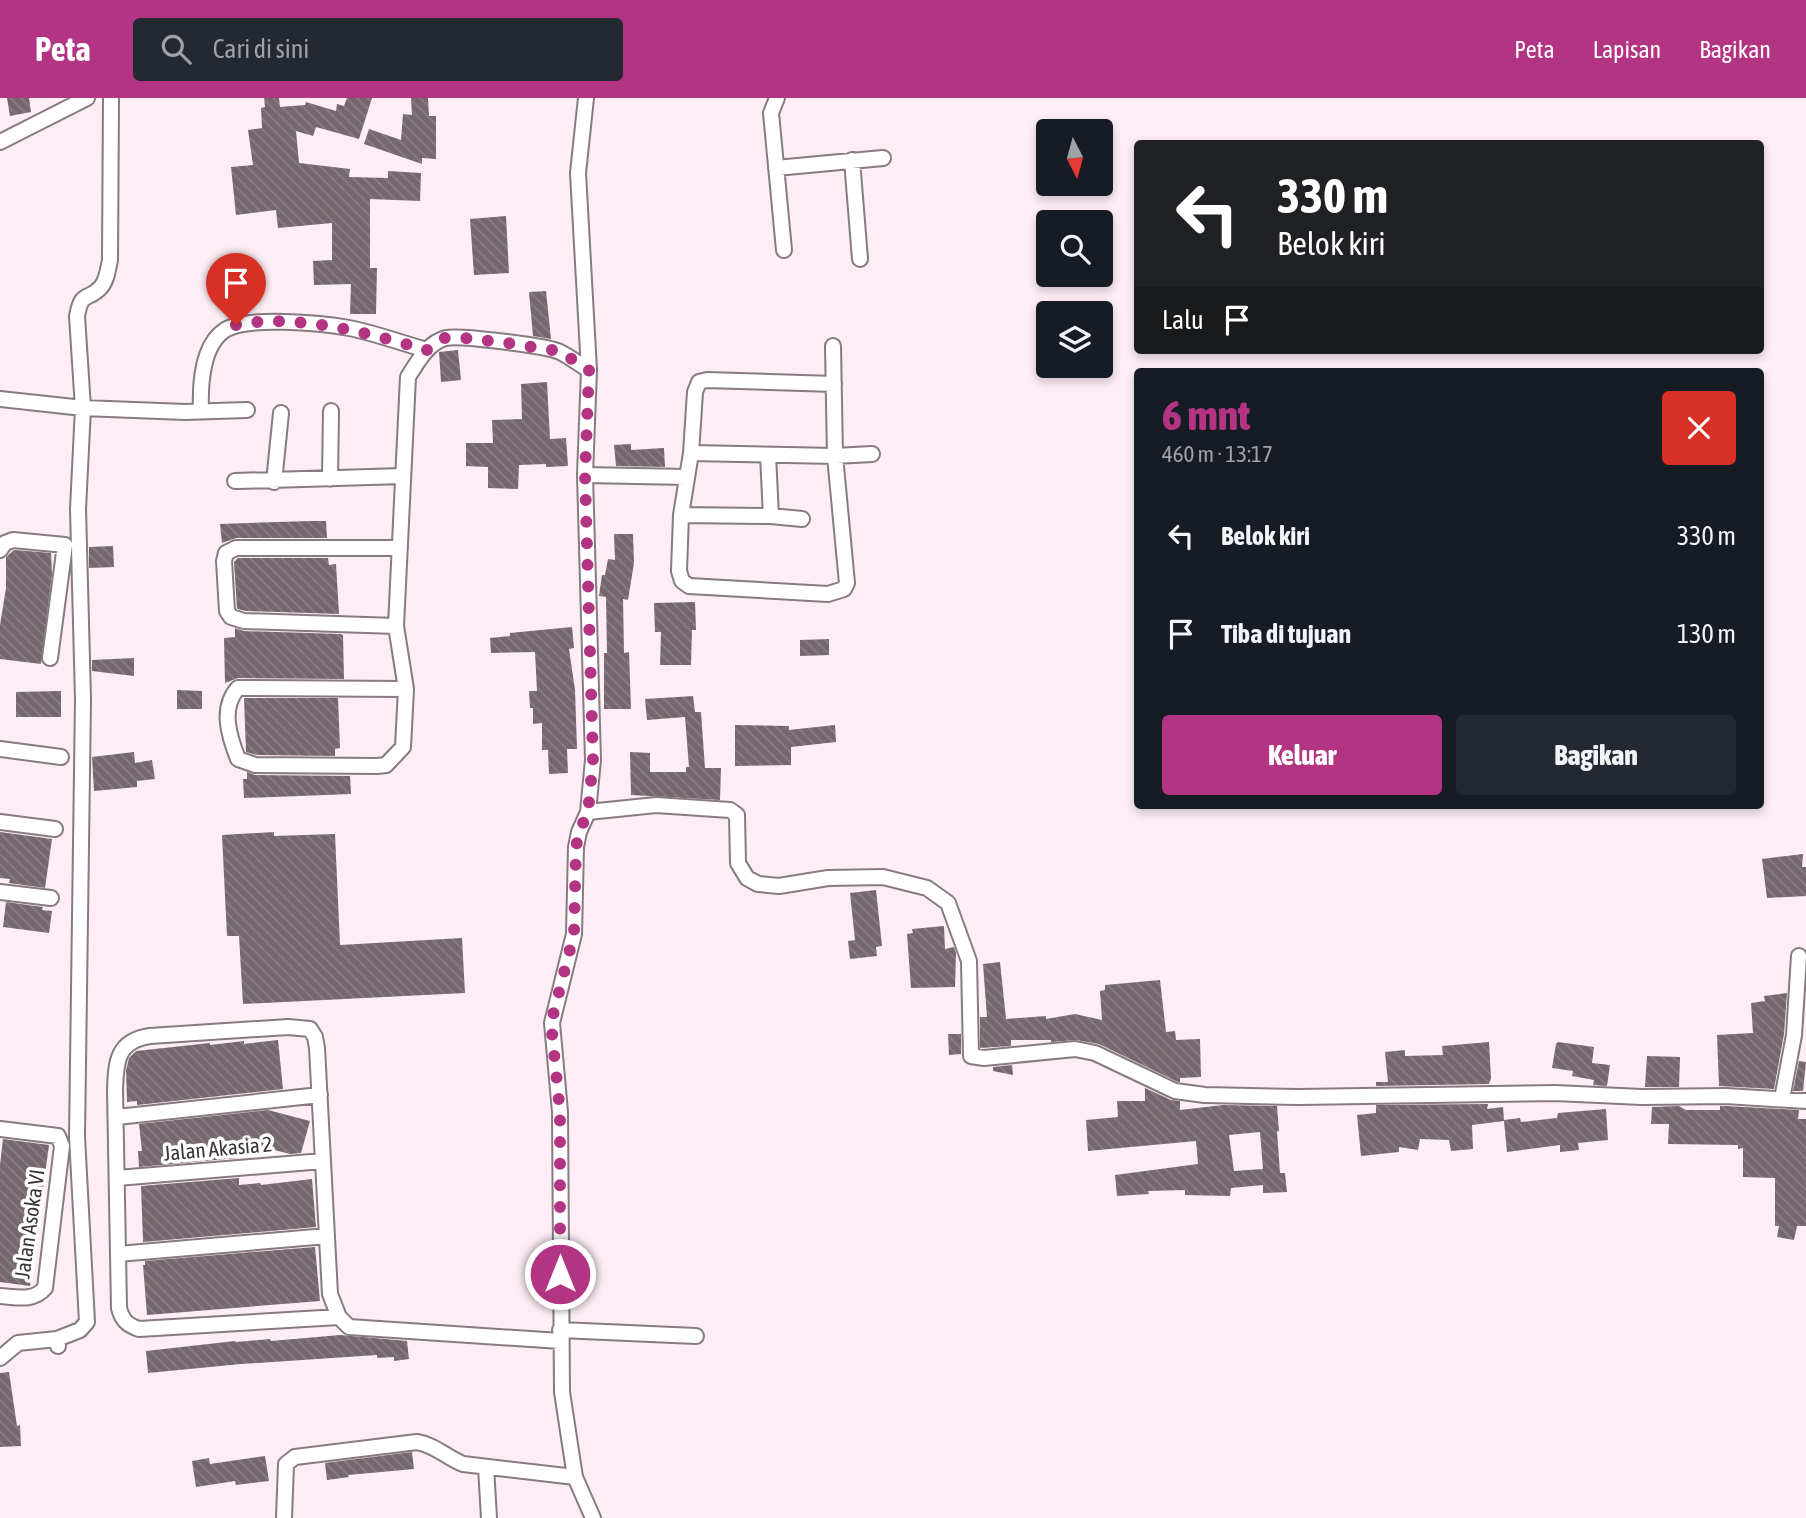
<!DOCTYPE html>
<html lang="id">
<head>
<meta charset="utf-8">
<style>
	body { margin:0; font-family:"Asap Condensed",sans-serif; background:#242831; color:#f1f3f6; height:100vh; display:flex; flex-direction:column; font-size:26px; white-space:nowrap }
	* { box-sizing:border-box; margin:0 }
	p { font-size:23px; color:#9ea1a6 }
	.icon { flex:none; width:38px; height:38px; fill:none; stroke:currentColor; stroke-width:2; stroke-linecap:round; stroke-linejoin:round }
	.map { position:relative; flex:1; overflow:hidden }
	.details { position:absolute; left:1134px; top:270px; width:630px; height:441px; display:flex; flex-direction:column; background:#171b24; border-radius:7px; box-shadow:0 4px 10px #0003 }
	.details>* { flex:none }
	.guide { position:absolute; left:1134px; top:42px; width:630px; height:214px; border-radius:7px; box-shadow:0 4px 10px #0003; background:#202124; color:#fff; overflow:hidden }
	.needle { width:46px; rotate:174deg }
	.buttons { position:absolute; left:1036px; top:21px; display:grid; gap:14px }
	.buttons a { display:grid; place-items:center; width:77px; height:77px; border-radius:7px; background:#171b24; box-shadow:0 4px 10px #0003; font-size:35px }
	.pin { position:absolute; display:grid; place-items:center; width:60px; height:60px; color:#fff; margin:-72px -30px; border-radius:50% 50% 50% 0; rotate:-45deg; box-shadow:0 0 7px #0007 }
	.pin .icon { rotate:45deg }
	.me { position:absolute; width:77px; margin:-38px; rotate:0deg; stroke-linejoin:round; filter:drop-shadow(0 0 5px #0008) }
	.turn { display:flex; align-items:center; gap:24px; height:147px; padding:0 28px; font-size:32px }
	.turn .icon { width:91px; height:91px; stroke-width:2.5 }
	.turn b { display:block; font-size:49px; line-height:60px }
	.then { display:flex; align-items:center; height:66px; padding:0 28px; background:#0003; gap:14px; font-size:26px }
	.round { display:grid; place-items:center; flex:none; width:74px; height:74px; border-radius:7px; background:#242831 }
	.summary { display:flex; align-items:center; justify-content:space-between; height:119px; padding:0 28px }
	h1 { font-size:42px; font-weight:800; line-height:52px; color:#b33483 }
	.button { display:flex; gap:14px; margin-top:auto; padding:14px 28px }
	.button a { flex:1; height:80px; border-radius:7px; background:#b33483; color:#fff; font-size:28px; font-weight:800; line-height:80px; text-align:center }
	.button a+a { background:#242831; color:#f1f3f6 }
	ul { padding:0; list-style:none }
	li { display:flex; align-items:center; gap:21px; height:98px; padding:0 28px }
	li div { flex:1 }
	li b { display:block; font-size:26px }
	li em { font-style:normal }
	header { display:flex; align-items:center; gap:42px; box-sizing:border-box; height:98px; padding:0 35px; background:#b33483; color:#fff }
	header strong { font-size:33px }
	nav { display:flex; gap:38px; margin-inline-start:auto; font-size:24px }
	.search { width:490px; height:63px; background:#242831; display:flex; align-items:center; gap:18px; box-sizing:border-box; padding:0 24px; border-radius:7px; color:#9ea1a6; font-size:26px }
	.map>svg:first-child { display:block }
</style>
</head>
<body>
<header>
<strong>Peta</strong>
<div class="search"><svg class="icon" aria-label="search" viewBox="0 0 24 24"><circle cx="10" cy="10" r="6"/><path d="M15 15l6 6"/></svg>Cari di sini</div>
<nav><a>Peta</a><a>Lapisan</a><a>Bagikan</a></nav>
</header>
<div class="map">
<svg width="1806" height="1420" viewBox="0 0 1806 1420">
	<defs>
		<pattern id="building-back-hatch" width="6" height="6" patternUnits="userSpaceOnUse" patternTransform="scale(1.75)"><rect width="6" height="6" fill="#75676e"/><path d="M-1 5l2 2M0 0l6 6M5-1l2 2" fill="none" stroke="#897e83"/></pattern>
	</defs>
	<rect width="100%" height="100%" fill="#fdedf5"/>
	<!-- building -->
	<path fill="url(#building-back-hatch)" fill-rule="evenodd" d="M7,0H29L31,14L10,18Z
		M264,0H279L280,9L305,7L306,4L336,13L337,6L344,8L347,0H372L359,41L316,29L313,38L296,33L299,65L350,71L349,79L388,80V73L421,75L420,103L370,101V170H377L376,216H350L351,186L314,187L313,163L332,162V125L278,130L276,112L236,117L231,69L253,67L248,32L262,30L261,10L265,9Z
		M411,0H428L429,18H436V61L422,60V66L364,46L369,31L401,42L403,16L412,17Z
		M506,118L509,175L474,177L470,121Z
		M546,193L551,241L533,238L529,194Z
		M458,252L461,282L441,284L439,254Z
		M547,284L550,341L566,340L568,368L546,369V366L519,367L518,391L488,390V369L466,368V345H493L492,322L522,321L521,286Z
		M631,346V352L664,350L665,369L616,368L614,347Z
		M310,423H326L327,440H236L222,445L220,426Z
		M614,436H633L634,465L628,502L623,501L624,555L629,554L631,611H604V555H607L606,499L599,498L602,477H605L608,461L615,462Z
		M113,448L114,469L89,470V449Z
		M14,452L51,455L52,476L41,566L0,561V527L6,490V459Z
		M238,460H328L329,467L336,466L339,516L246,513L237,511L234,464Z
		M695,504L696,532H692L691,567H660L661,534H655L654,505Z
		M572,529L574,550L569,551L575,592L577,651H567L568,675L549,676L548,652H542V625L533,626V610H530L529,593H537L535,554L491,555L490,540L510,538V535Z
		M235,530L244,533L340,536L343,537L344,581L238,580L225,585L224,540L235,539Z
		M829,541V557L800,558V542Z
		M134,560V578L92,573V562Z
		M177,592L202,593V611H177Z
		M61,593V619H16V594Z
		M693,598L695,614H701L705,670H721L720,702L631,697L630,654L650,655V674H686V669H689L685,619L647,622L645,601Z
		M244,600H338L340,650L335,651V658L257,657L246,654Z
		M735,627L789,628V632L835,627L836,644L791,649V667L735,668Z
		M134,654L135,665L152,662L155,681L137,683V689L94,693L92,659Z
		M247,674L255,677L350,678L351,696L244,700L243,681H247Z
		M0,734L52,741L45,790L9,785L10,781L0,780Z
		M274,734V738L335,736L340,847L462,840L465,895L243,906L239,838H227L222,737Z
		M1803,756L1802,769H1806V798L1767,800L1762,761Z
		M876,792L882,848L876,849L877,858L850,861L848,843L855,842L850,795Z
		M6,804L43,809L42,812L52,813L49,835L3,829Z
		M944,828L945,851L954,849L956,855L955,889L911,890L907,836L913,835L912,831Z
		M1000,864L1006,921L1046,918V921L1075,916L1102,922L1100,893L1105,892V887L1160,882L1166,934L1175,933L1176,942L1200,941L1201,979L1180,980V984H1178L1099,946L1076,942L1051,944V942H1011V948L980,950V919H987L983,866Z
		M1787,895L1784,936L1774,991L1719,988L1717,937L1753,935L1751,905L1765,903L1764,898Z
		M948,936H961V956L949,957Z
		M278,942L283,991L137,1007V1003L127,1004L126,973L129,960L136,953L210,945V947L244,943V946Z
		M1489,944L1491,980L1489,986L1376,988V984H1388L1385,954L1405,952V958L1443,957L1442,948Z
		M1558,944L1594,949L1592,965L1610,967L1607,988L1593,987L1594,982L1572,978L1573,973L1552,970L1556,946Z
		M1647,958L1680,959L1679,989H1645Z
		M1799,963L1806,964L1803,993H1793Z
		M1012,967L1013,977L993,973V969Z
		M1145,990L1171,1002L1180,1003V1012L1223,1007L1277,1008L1279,1033H1277L1280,1075H1285L1287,1094L1263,1095V1087L1231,1090L1230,1098L1185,1097V1092L1148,1093L1149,1096L1117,1098L1115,1077L1198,1066L1196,1043L1088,1053L1086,1022L1118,1019L1117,1003H1145ZM1260,1034L1263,1071L1234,1073L1229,1037Z
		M1488,1006L1487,1011L1503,1009L1504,1022L1520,1020L1521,1024L1557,1020L1558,1015L1606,1011L1608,1042L1578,1045L1579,1052L1560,1054V1047L1507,1054L1504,1023L1472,1027L1473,1051L1451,1053L1449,1042L1420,1041L1418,1052L1399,1049V1054L1361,1058L1357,1017L1376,1015V1007Z
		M1679,1008L1686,1012H1720V1008H1726L1799,1012L1798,1021H1806V1128H1797L1794,1142L1777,1139L1779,1128H1775V1080L1743,1079V1050L1738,1051V1047L1668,1046L1669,1026H1651L1652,1009Z
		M268,1012L310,1023L301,1055L290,1056L251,1046L252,1057L237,1058V1060L139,1069L138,1053H142L139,1026Z
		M3,1041L49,1047L30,1188L0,1184V1067Z
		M239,1080V1087L260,1085L261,1087L312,1081L316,1129L143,1144L141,1088Z
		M315,1149L320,1203L147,1217L143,1167H145V1163Z
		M340,1237L407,1243L409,1261L394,1263V1259L377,1260V1257L241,1266L148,1275L146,1253L235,1243L236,1244L270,1241L271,1243Z
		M9,1274L17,1328L20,1327L21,1348L0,1349V1275Z
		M412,1354L414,1371L348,1377L349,1379L327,1382L325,1365Z
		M265,1358L269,1383L236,1387L235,1383L196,1389L192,1363L209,1360L210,1366Z"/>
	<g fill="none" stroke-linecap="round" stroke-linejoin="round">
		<defs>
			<path id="minor" d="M586,0L578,75L589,272L585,377L593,662L588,714L579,734L576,749L574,836L552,925L560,1014L562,1294L575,1379L593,1420
				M777,0L771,15L784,152
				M0,44L87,0
				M852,62L860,161
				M776,70L883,60
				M833,248L835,358L847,485L844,491L828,496L689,488L682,483L679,473L681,417L691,355L695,294L699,284L707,282L834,286
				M0,301L83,310L185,314L247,312
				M201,312C200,287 202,247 225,232C247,218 322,225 349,230C375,235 401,245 427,252
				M691,355L835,358L872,356
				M768,357L771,418
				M585,377L687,379
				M330,381L331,313
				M235,383L403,378
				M274,384L281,315
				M681,417L771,418L802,421
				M0,452L5,445L13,442L65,447L50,560
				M396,528L244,523L231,519L227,513L224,463L226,455L236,450H400
				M406,591L238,590C220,610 229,638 238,661L255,667L377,668L386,667L403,649L406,591L396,528L408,279C417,265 428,244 446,240C460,237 548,248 560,254C570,259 579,266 589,272
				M0,651L61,659
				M588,714L656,707L730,712L737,717L738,765L747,780L758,786L779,788L828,780L883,779L927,790L948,805L969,863L971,958L984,960L1075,951L1095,955L1175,993L1205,997L1299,999L1555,995L1642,999L1726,998L1806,1003
				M0,724L55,731
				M0,794L51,800
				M1782,1001L1794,937L1799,858
				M117,1019L320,997
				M0,1031L58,1038L62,1048L45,1190C33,1204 16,1199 0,1198
				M117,1080L323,1063
				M118,1156L327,1138
				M339,1219L139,1231C127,1227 122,1222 119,1210L115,992C116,963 117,943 150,938L288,929L310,931L315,939L317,950L330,1196L339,1219L349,1229L560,1243
				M560,1232L696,1238
				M57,1241L80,1232L87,1224L77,1039L83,601L78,411L83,310L77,218C82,191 88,204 101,189C107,182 108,171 110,162L111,0
				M0,1260L18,1245L57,1241L58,1248
				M486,1369L489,1420
				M284,1420L286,1366L295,1359L417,1344C435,1347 446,1359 463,1366L575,1379"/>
		</defs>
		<!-- minor casing -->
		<use href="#minor" stroke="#887a81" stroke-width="18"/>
		<!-- minor -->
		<use href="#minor" stroke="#fff" stroke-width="14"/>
	</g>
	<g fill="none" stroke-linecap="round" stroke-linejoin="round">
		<!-- route -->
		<path stroke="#b33483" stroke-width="12" stroke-dasharray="0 21.6" d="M236,227C298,215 367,235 427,252L444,240H465L507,245L559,253L589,272L585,377L593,662L588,714L579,734L576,749L574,836L551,925L560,1014V1176"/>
	</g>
	<g text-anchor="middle" stroke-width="7" stroke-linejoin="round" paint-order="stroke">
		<!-- street labels -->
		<g font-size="21" fill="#3a3437" stroke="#fff">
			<text transform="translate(218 1051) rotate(-5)" y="7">Jalan Akasia 2</text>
			<text transform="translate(30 1126) rotate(-82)" y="7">Jalan Asoka VI</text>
		</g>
	</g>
</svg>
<div class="buttons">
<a><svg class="needle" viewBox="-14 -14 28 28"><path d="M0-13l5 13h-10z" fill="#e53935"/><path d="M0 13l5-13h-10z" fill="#9ea1a6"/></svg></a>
<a><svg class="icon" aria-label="search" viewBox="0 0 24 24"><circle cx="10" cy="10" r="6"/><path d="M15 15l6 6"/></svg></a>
<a><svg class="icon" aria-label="layers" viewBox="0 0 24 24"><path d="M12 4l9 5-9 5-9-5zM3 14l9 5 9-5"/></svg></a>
</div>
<div class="pin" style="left:236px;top:227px;background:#d93025"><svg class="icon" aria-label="arrive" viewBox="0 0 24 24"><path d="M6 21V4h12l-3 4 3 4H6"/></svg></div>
<svg class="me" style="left:560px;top:1176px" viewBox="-20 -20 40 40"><circle r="17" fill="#b33483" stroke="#fff" stroke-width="3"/><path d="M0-11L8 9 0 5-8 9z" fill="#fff"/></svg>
<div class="guide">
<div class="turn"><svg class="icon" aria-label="left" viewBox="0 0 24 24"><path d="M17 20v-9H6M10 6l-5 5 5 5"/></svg><div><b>330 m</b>Belok kiri</div></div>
<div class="then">Lalu<svg class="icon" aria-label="arrive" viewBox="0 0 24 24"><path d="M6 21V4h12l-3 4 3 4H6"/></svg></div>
</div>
<section class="details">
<div class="summary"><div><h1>6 mnt</h1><p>460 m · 13:17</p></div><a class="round" style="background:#d93025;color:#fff"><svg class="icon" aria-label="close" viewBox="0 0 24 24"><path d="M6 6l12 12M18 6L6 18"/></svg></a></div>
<ul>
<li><svg class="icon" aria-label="left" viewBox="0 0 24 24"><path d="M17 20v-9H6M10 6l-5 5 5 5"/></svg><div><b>Belok kiri</b></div><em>330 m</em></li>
<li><svg class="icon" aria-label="arrive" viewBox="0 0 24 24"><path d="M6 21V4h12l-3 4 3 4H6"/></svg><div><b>Tiba di tujuan</b></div><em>130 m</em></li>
</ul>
<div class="button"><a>Keluar</a><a>Bagikan</a></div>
</section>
</div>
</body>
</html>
